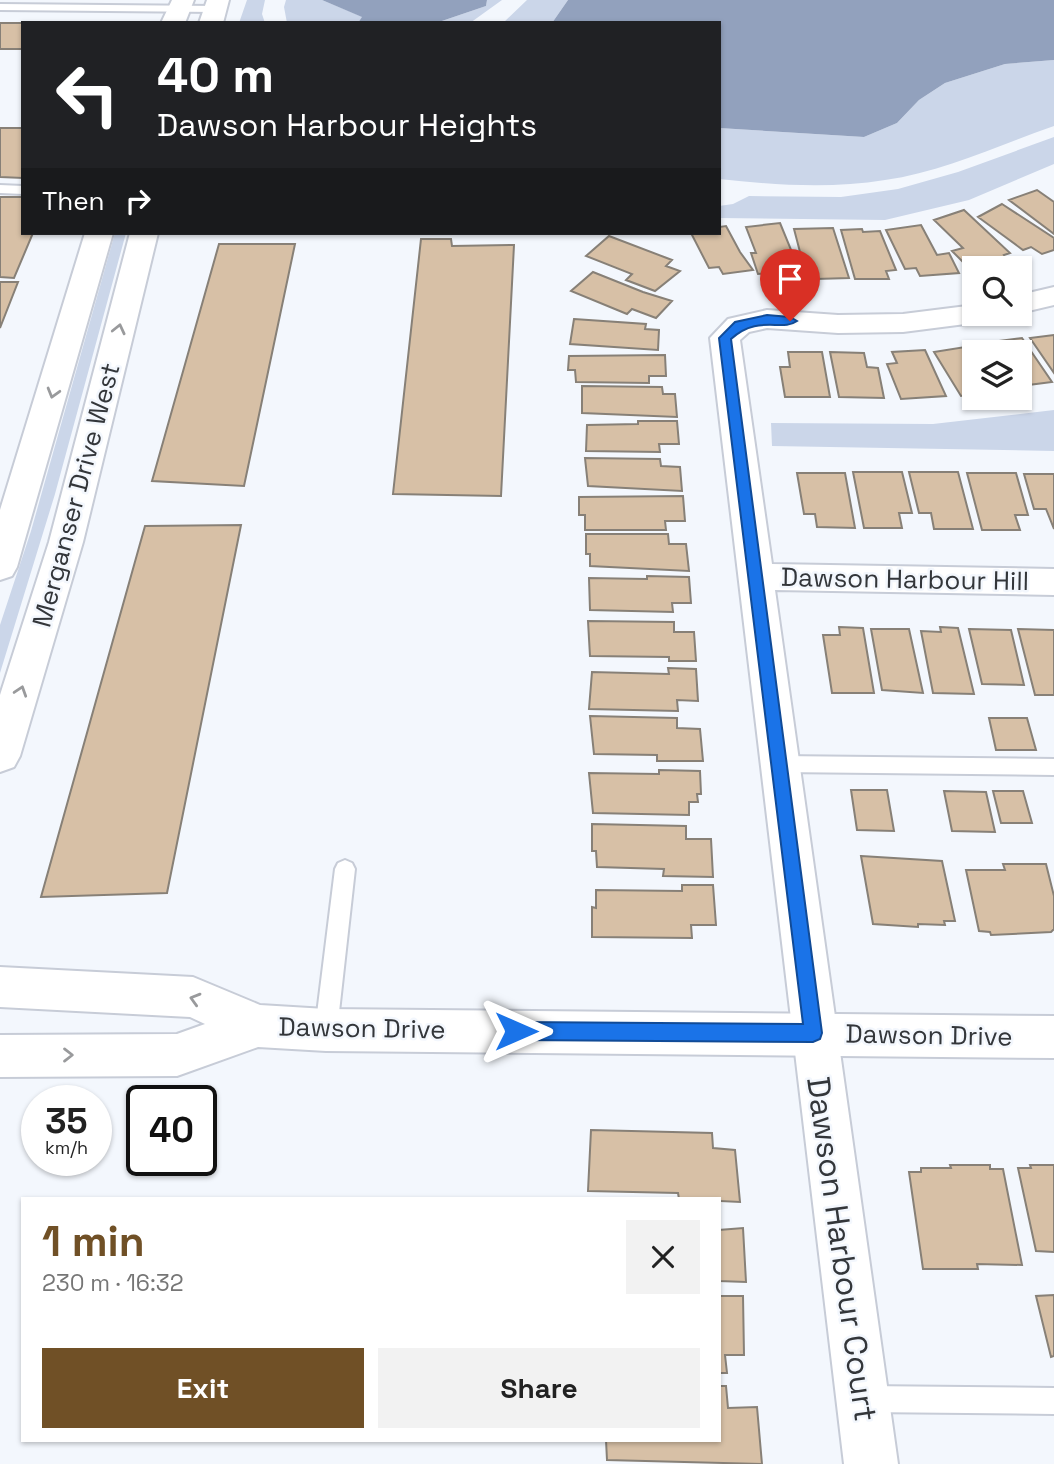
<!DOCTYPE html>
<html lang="en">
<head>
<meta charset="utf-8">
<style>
	body { margin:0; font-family:"Space Grotesk",sans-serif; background:#f2f2f2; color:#222; height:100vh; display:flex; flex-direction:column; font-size:26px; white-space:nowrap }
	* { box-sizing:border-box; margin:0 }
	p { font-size:23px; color:#767676 }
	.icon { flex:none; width:38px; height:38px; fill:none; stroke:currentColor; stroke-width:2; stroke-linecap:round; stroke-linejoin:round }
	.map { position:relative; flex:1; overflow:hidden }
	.panel { position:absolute; left:21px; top:1197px; width:700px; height:245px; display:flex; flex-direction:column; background:#fff; border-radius:0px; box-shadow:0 2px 5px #0004 }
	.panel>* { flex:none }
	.guide { position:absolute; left:21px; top:21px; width:700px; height:214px; border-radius:0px; box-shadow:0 2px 5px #0004; background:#202124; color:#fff; overflow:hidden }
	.fabs { position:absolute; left:962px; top:256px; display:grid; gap:14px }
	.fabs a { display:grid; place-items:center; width:70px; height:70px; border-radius:0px; background:#fff; box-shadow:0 2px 5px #0004; font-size:35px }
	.speed { position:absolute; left:21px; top:1085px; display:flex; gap:14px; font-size:35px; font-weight:700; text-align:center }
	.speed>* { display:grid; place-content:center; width:91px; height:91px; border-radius:50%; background:#fff; box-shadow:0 2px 5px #0004; line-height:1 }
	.speed small { font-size:18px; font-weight:400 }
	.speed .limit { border:4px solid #111; border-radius:10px; background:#fff; color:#111 }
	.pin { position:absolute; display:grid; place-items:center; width:60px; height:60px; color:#fff; margin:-72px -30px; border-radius:50% 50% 50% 0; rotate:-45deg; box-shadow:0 0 7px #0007 }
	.pin .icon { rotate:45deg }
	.me { position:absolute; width:77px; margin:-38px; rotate:90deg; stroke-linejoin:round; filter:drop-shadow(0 0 5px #0008) }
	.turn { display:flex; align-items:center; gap:24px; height:147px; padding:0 21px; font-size:32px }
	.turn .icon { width:91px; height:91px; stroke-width:2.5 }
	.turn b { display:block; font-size:49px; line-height:60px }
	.then { display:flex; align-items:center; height:66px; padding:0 21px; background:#0003; gap:14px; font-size:26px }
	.round { display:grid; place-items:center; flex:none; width:74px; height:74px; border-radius:0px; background:#f2f2f2 }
	.headline { display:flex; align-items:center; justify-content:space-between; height:119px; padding:0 21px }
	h1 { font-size:42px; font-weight:700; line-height:52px; color:#705026 }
	.action { display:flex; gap:14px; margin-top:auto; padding:14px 21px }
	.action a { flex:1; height:80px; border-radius:0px; background:#705026; color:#fff; font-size:28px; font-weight:700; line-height:80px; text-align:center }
	.action a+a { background:#f2f2f2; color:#222 }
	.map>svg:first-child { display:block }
</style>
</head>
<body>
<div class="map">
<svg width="1054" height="1464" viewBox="0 0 1054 1464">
	<rect width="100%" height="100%" fill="#f3f7fd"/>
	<!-- green -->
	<path fill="#cbd6e9" d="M247,0H265L262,14L265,23H239Z
		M286,0H322L363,17L358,23H287L284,7Z
		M487,0H502L470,23H436L486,6Z
		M527,0H568L552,23H503Z
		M1054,60V126C999,145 943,172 885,180C830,189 775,185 719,179V128L864,137L897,123L919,100L945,83L1005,64Z
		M1054,137V164L969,200L885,220L719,218V206L733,204L749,196L841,197L898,189L958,172Z
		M115,233H126L55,494L0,673V625L31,531Z
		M1054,410V451L772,446L771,423L933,424Z"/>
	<!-- water -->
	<path fill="#92a1bd" d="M322,0H487L486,6L436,23H358L362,17Z
		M568,0H1054V60L1005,64L945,83L919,100L897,123L864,137L719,128V23H552Z"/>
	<!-- building -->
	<path fill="#d7c0a6" stroke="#878077" stroke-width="2" d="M0,23H23V49H0Z
		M0,128H23V178L0,177Z
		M1037,190L1054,202V234L1009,200Z
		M0,197H23V233H33L14,278L0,277Z
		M1002,204L1054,238V250L1042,254L1031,247L1023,250L978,217Z
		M964,210L1010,253L1004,255L1010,263L975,268L973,272L952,251L963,248L934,220Z
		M780,223L796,262H787L791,271L758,274L751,253H756L746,227Z
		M921,225L937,255L949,253L959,273L920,276L916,268L905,269L886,230Z
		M726,226L740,252L753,270L723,274L719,267L709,268L691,233H719V227Z
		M833,228L849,278L816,279L814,271H805L794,229Z
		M862,229L863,232L880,231L896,270L886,271L889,279H855L841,230Z
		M609,236L672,260L666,266L680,271L655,291L626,280L632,274L586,256Z
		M421,239H451L452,246L514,245L501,496L393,494Z
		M219,244H295L244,486L152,481Z
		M593,272L643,292L672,301L656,318L632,309L627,314L571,291Z
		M0,282H18L0,328Z
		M574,319L646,324L645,329L659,330L658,350L570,344Z
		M1054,335V373L1030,338Z
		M1022,338L1052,382L1020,386V352H997L991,342Z
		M965,347L975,362V394L961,396L934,352Z
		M925,350L946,396L901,399L887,364L897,363L892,352Z
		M788,352H822L830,397H785L780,367H790Z
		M830,352L864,353L867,367L878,368L884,398L839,397Z
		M665,355L666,376H649V383L576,382L575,370H568L569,356Z
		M582,386L662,387L663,394H675L677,417L582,413Z
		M638,421H677L679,444H659L660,452L586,451L587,425L638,424Z
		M585,458L660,459L661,466L680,467L682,491L588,486Z
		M853,472H902L912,513H899L902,528H864Z
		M909,472H958L973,529H934L931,513H919Z
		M797,473H845L855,528L817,527L815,514H804Z
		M967,473H1016L1028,515H1015L1020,530H982Z
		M1024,474H1054V529L1046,509H1034Z
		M683,496L685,521H665L666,530H585V515H579V497Z
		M241,525L167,893L41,897L145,526Z
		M586,534H668L669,544H686L689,571L590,566V554H586Z
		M647,576L689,577L691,603H672L673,612L590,610L589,578L647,579Z
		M588,621L674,622V632H694L696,661H669V657L590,656Z
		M839,627L863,628L874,693H832L823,635H840Z
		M940,627L958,628L974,694L933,693L921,631L941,632Z
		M871,629H909L923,693L882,690Z
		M969,629L1011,630L1024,685L982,684Z
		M1018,629L1054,630V695H1035Z
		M668,668L696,669L698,701L677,700L678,711L589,709L592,672L669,674Z
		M590,716L677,718V728L700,729L703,761H657V755L594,754Z
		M989,718H1027L1036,750H996Z
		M659,770L700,771L701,794H697L698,802H689V815L593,813L589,773L659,774Z
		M851,790H887L894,831L857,830Z
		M944,791L986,792L995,832L952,831Z
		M993,791H1023L1032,823H1001Z
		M592,824L686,826V839H711L713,877L663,876L664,869L597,867L596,851H592Z
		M861,856L942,861L955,921H944L945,925L918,924V927L873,924Z
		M1003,864H1046L1054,896V929L1051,932L991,935L990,932L979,931L966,870H1005Z
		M682,885H713L716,925H691L692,938L592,937V907L596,908V890L682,891Z
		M591,1130L712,1133L713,1148L735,1150L740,1202L679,1199L678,1193L588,1191Z
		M950,1165H990V1169H1003L1022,1265L977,1264L978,1269H923L909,1172H921V1168H951Z
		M1030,1165H1054V1252L1036,1251L1018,1168H1031Z
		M743,1228L746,1282L719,1281V1230Z
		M1054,1295V1356L1051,1357L1036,1296Z
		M719,1296H743L744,1355H725L727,1373H719Z
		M719,1386H726L728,1408L757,1407L762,1464L607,1460L606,1440H719Z"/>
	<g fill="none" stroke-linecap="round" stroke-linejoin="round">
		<defs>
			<path id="lane" d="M0,4L215,6L221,9L215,12L0,10Z
				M0,185L23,186V194L0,193Z
				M779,756L1054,759V775L779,772L772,770L769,764L772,758Z
				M345,860L352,863L355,869L337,1030L334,1037L326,1040L318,1037L315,1030L335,869L338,863Z
				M863,1386L1054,1388V1414L863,1412L854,1408L850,1399L854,1390Z"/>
			<path id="street" d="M1054,287V305L1020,313V295Z
				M975,305V313H996L991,319L981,322L903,332L838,333L767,328L749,332L740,340L772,564L1054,569V595L775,590L898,1464H844L710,338L728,319L767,310L838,315L903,314Z"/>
			<path id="secondary" d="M172,0H194L185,23H161Z
				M207,0H229L223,23H199Z
				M85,233H113L17,567L12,576L0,580V510Z
				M130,233H158L83,542L20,756L14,767L0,772V695L49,542Z
				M0,967L193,977L260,1005L326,1009L1054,1016V1058L326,1051L258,1047L177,1076L0,1077V1035L177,1034L205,1024L190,1017L0,1007Z"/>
		</defs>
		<!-- lane casing -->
		<use href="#lane" stroke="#c7ccd7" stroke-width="4"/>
		<!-- street casing -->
		<use href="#street" stroke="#c7ccd7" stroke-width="4"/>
		<!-- secondary casing -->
		<use href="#secondary" stroke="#c7ccd7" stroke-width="4"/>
		<!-- lane -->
		<use href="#lane" fill="#fff" fill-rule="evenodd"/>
		<!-- street -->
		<use href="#street" fill="#fff" fill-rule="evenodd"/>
		<!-- secondary -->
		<use href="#secondary" fill="#fff" fill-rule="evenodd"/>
	</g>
	<!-- one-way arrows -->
	<defs><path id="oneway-chevron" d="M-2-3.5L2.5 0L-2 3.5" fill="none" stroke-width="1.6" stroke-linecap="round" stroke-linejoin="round" transform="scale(1.75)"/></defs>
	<g stroke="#999a9c">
		<use href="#oneway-chevron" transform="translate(119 329) rotate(-77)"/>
		<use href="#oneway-chevron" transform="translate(53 393) rotate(106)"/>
		<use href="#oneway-chevron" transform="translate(21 691) rotate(-72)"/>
		<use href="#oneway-chevron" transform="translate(195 999) rotate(-164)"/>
		<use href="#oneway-chevron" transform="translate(68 1055)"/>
	</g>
	<!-- route -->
	<path fill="#1a73e8" stroke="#114b97" stroke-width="2" d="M767,315L790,317L797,321C782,332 758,314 731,339L822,1033L820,1039L813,1042L516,1040L509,1037L506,1031L509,1025L516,1022L803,1024L719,338L735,322Z"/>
	<g text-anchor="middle" stroke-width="5" stroke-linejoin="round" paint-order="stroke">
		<!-- street labels -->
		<g font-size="26" fill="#33363a" stroke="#f3f7fd">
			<text transform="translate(76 495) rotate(-75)" y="9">Merganser Drive West</text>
			<text transform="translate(905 579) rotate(1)" y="9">Dawson Harbour Hill</text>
			<text transform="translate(362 1028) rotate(1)" y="9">Dawson Drive</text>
			<text transform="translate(929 1035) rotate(1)" y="9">Dawson Drive</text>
		</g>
		<!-- near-street labels -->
		<g font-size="32" fill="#33363a" stroke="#f3f7fd">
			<text transform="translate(842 1249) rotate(82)" y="11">Dawson Harbour Court</text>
		</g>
	</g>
</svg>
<div class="fabs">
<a><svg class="icon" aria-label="search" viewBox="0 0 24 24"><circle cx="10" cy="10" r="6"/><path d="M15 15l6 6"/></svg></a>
<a><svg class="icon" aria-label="layers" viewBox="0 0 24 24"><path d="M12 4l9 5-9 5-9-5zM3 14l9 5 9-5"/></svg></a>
</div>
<div class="speed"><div>35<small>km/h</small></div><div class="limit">40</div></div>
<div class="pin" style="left:790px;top:321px;background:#d93025"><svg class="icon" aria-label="arrive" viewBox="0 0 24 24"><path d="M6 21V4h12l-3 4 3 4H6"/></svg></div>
<svg class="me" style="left:516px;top:1031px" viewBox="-20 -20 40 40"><path d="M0-17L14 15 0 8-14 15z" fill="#1a73e8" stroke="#fff" stroke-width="4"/></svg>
<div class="guide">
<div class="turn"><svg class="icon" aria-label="left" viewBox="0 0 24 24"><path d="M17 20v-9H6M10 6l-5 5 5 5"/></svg><div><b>40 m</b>Dawson Harbour Heights</div></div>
<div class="then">Then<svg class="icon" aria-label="right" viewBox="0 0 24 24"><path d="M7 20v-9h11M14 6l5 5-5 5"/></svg></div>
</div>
<section class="panel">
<div class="headline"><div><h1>1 min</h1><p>230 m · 16:32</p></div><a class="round"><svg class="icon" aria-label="close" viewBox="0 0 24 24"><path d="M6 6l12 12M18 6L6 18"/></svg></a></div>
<div class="action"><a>Exit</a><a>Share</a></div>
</section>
</div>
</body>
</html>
